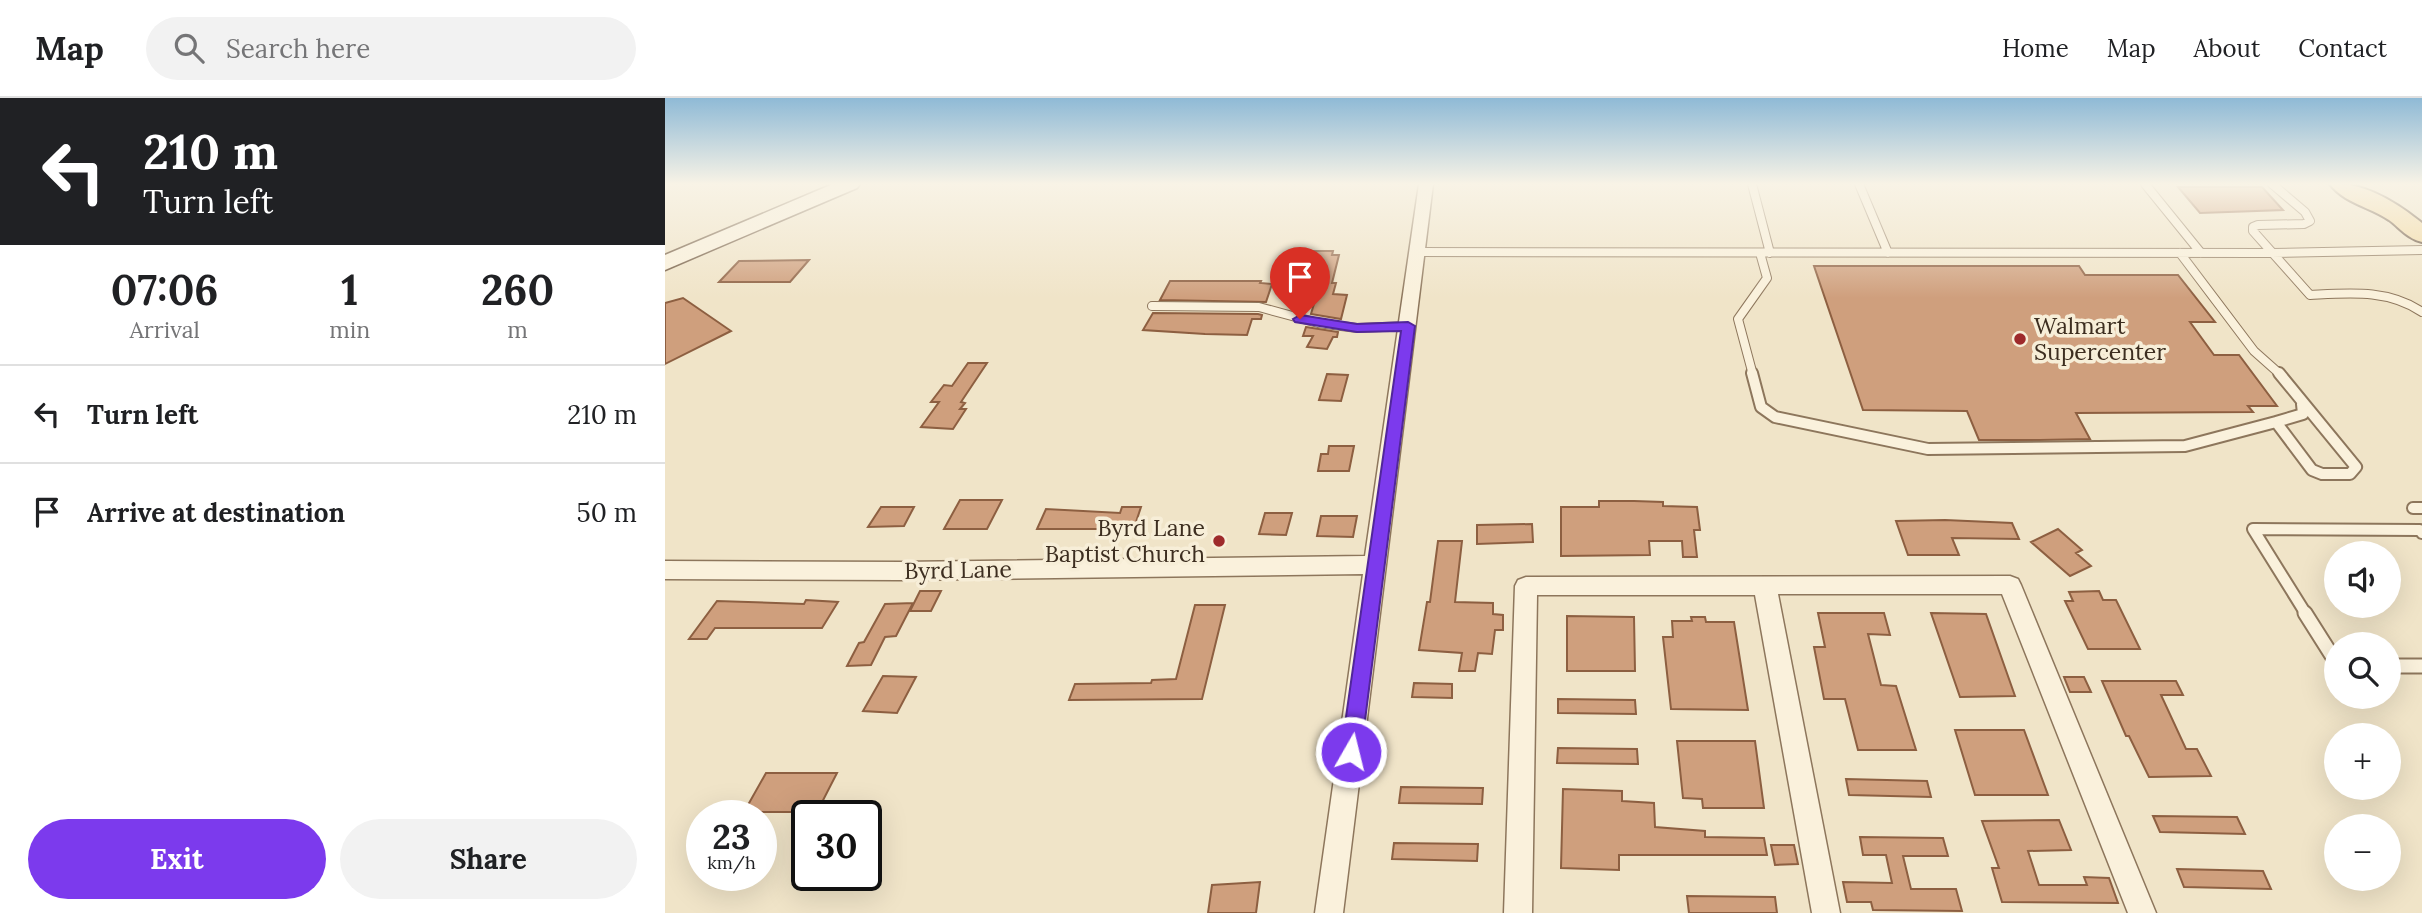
<!DOCTYPE html>
<html lang="en">
<head>
<meta charset="utf-8">
<style>
	body { margin:0; font-family:Lora,serif; background:#f2f2f2; color:#202124; height:100vh; display:flex; flex-direction:column; font-size:26px; white-space:nowrap }
	* { box-sizing:border-box; margin:0 }
	p { font-size:23px; color:#757577 }
	.icon { flex:none; width:38px; height:38px; fill:none; stroke:currentColor; stroke-width:2; stroke-linecap:round; stroke-linejoin:round }
	.map { position:relative; flex:1; overflow:hidden }
	.panel { display:flex; flex-direction:column; background:#fff; width:665px }
	.panel>* { flex:none }
	.banner { background:#202124; color:#fff; overflow:hidden }
	.controls { position:absolute; left:1659px; top:443px; display:grid; gap:14px }
	.controls a { display:grid; place-items:center; width:77px; height:77px; border-radius:50%; background:#fff; box-shadow:0 7px 28px #0002; font-size:35px }
	.speed { position:absolute; left:21px; top:702px; display:flex; gap:14px; font-size:35px; font-weight:700; text-align:center }
	.speed>* { display:grid; place-content:center; width:91px; height:91px; border-radius:50%; background:#fff; box-shadow:0 7px 28px #0002; line-height:1 }
	.speed small { font-size:18px; font-weight:400 }
	.speed .limit { border:4px solid #111; border-radius:10px; background:#fff; color:#111 }
	.pin { position:absolute; display:grid; place-items:center; width:60px; height:60px; color:#fff; margin:-72px -30px; border-radius:50% 50% 50% 0; rotate:-45deg; box-shadow:0 0 7px #0007 }
	.pin .icon { rotate:45deg }
	.me { position:absolute; width:77px; margin:-38px; rotate:8deg; stroke-linejoin:round; filter:drop-shadow(0 0 5px #0008) }
	.turn { display:flex; align-items:center; gap:24px; height:147px; padding:0 28px; font-size:32px }
	.turn .icon { width:91px; height:91px; stroke-width:2.5 }
	.turn b { display:block; font-size:49px; line-height:60px }
	.eta { display:flex; justify-content:space-evenly; align-items:center; height:119px; text-align:center }
	.eta b { font-size:42px; font-weight:700; line-height:49px }
	.button { display:flex; gap:14px; margin-top:auto; padding:14px 28px }
	.button a { flex:1; height:80px; border-radius:42px; background:#7c3aed; color:#fff; font-size:28px; font-weight:700; line-height:80px; text-align:center }
	.button a+a { background:#f2f2f2; color:#202124 }
	ul { padding:0; list-style:none }
	li { display:flex; align-items:center; gap:21px; height:98px; padding:0 28px; border-top:2px solid #e0e0e0 }
	li div { flex:1 }
	li b { display:block; font-size:26px }
	li em { font-style:normal }
	header { display:flex; align-items:center; gap:42px; box-sizing:border-box; height:98px; padding:0 35px; background:#fff; border-bottom:2px solid #e0e0e0 }
	header strong { font-size:33px }
	nav { display:flex; gap:38px; margin-inline-start:auto; font-size:24px }
	.search { width:490px; height:63px; background:#f2f2f2; display:flex; align-items:center; gap:18px; box-sizing:border-box; padding:0 24px; border-radius:38px; color:#757577; font-size:26px }
	main { display:flex; flex:1; min-height:0 }
	.map>svg:first-child { display:block }
</style>
</head>
<body>
<header>
<strong>Map</strong>
<div class="search"><svg class="icon" aria-label="search" viewBox="0 0 24 24"><circle cx="10" cy="10" r="6"/><path d="M15 15l6 6"/></svg>Search here</div>
<nav><a>Home</a><a>Map</a><a>About</a><a>Contact</a></nav>
</header>
<main>
<section class="panel">
<div class="banner">
<div class="turn"><svg class="icon" aria-label="left" viewBox="0 0 24 24"><path d="M17 20v-9H6M10 6l-5 5 5 5"/></svg><div><b>210 m</b>Turn left</div></div>
</div>
<div class="eta">
<div><b>07:06</b><p>Arrival</p></div>
<div><b>1</b><p>min</p></div>
<div><b>260</b><p>m</p></div>
</div>
<ul>
<li><svg class="icon" aria-label="left" viewBox="0 0 24 24"><path d="M17 20v-9H6M10 6l-5 5 5 5"/></svg><div><b>Turn left</b></div><em>210 m</em></li>
<li><svg class="icon" aria-label="arrive" viewBox="0 0 24 24"><path d="M6 21V4h12l-3 4 3 4H6"/></svg><div><b>Arrive at destination</b></div><em>50 m</em></li>
</ul>
<div class="button"><a>Exit</a><a>Share</a></div>
</section>
<div class="map">
<svg width="1757" height="815" viewBox="0 0 1757 815">
	<rect width="100%" height="100%" fill="#f0e4c8"/>
	<!-- building -->
	<path fill="#cf9f7d" stroke="#8d5f41" stroke-width="2" d="M1513,89H1597L1618,112L1535,115Z
		M641,153H668L667,157H674L667,185H671L668,196L682,197L676,221L646,216L651,199H629Z
		M144,162L125,184H54L74,163Z
		M1149,168H1414L1420,177H1513L1550,224H1525L1549,257H1574L1612,308H1583L1588,314L1411,315L1425,341L1375,342H1314L1302,313L1198,312Z
		M505,183H596L595,185L607,186L601,204L495,202Z
		M18,200L66,233L0,266V205Z
		M488,215L593,216L597,217L596,221H587L582,237L540,236L478,232Z
		M641,229L673,234L672,239H668L662,251L642,249L648,238H638Z
		M303,265H322L296,304L300,305L295,311H301L288,331L256,329L274,304H266L279,287L287,288Z
		M662,276L683,277L676,303L654,302Z
		M664,348H689L684,373H653L656,356H663Z
		M295,402H337L322,431H279Z
		M934,403H969L998,404V408L1032,409L1035,432H1029L1032,459H1018L1017,443H984L985,457L896,458V409H934Z
		M216,409H249L239,428L203,429Z
		M457,409H476L470,427H452L450,431H372L381,411L455,415Z
		M600,415H627L621,437L594,436Z
		M656,418H692L688,439L652,438Z
		M1280,422L1347,425L1354,441L1287,440L1294,457H1243L1231,423Z
		M867,426L868,444L812,446V427Z
		M1393,431L1417,452L1411,455L1426,468L1405,478L1366,444Z
		M773,443H797L790,504L828,505V516L838,517V532H830L827,556L813,555L810,573H794L797,555L754,552L762,504H765Z
		M255,493H276L266,513H245Z
		M1434,493L1438,502H1451L1475,551H1423L1400,503H1408L1404,494Z
		M141,502L173,504L157,530H50L42,541H24L52,503L139,506Z
		M248,505L231,538L220,539L206,567L182,568L194,545L199,544L220,506Z
		M530,507H560L537,601L404,602L410,586L486,585L487,582L511,581Z
		M1153,515H1219L1225,537L1203,536L1216,587L1231,588L1251,652H1193L1180,601H1159L1149,549H1160Z
		M1266,515L1321,516L1350,598L1295,599Z
		M902,518L969,519L970,573H902Z
		M1026,519H1040L1041,524H1069L1083,612L1006,611L998,539H1008L1007,523H1027Z
		M218,578L251,579L232,615L198,613Z
		M1399,579H1419L1426,594H1405Z
		M1437,583H1511L1518,597H1496L1521,651H1532L1546,678L1484,679L1464,638H1461Z
		M749,585L787,586V600L747,599Z
		M893,601L970,602L971,616L893,615Z
		M1290,632H1359L1383,697H1310Z
		M1012,643H1090L1099,710H1038L1037,701L1018,700Z
		M893,650L972,651L973,666L892,665Z
		M101,675H172L152,714H79Z
		M1181,681L1262,683L1266,699L1184,697Z
		M736,689L818,690L817,706L734,705Z
		M898,691L957,693V703L989,705L990,729L1040,733V739L1099,740L1102,757H954V772L896,770Z
		M1488,718L1572,719L1580,736L1495,734Z
		M1394,722L1406,752L1363,753L1374,787H1422L1419,779L1444,780L1453,805L1337,804L1327,770H1334L1317,723Z
		M1195,739L1278,740L1283,758H1238L1246,791H1291L1297,813L1208,812L1206,804H1182L1178,784L1227,785L1221,757H1198Z
		M729,745L813,746L812,763L727,761Z
		M1106,747H1129L1133,766L1110,767Z
		M1512,771L1598,773L1606,791L1519,789Z
		M595,784L591,815H543L547,787Z
		M1022,798L1110,799L1112,815H1024Z"/>
	<g fill="none" stroke-linecap="round" stroke-linejoin="round">
		<defs>
			<path id="service-far2" d="M1087,86L1105,155
				M1194,86L1223,155
				M1480,86L1536,155
				M1607,86L1640,114L1645,123L1639,126L1593,127L1588,129V133L1645,197C1685,195 1723,191 1757,214
				M752,154L1607,155L1757,152
				M1515,155L1589,253L1616,277
				M487,208L594,209L653,225L692,230L743,228
				M1088,277L1073,221L1102,180L1095,155"/>
			<path id="service-far1" d="M1087,275L1096,309L1110,319L1263,351L1520,348L1611,324L1647,372L1657,376H1685L1691,369L1614,275
				M1611,324L1638,316L1637,306
				M1748,410H1757
				M1641,516L1588,431L1755,432L1757,435"/>
			<path id="service" d="M1640,515L1671,564
				M1724,568H1757"/>
			<path id="minor" d="M754,86H768L678,815H650L698,476L236,482L0,481V463L236,464L700,458Z
				M1345,478L1353,481L1356,487L1491,815H1463L1337,496H1113L1175,815H1147L1090,497H872L867,815H839L850,488L853,482L861,479Z"/>
			<path id="secondary" d="M168,86H195L192,90L0,172V157Z"/>
			<path id="primary" d="M1665,86C1698,83 1731,104 1757,125V144C1743,141 1735,130 1724,122C1705,109 1679,105 1665,86Z"/>
		</defs>
		<!-- service-far2 casing -->
		<use href="#service-far2" stroke="#8d765c" stroke-width="10"/>
		<!-- service-far1 casing -->
		<use href="#service-far1" stroke="#8d765c" stroke-width="14"/>
		<!-- service casing -->
		<use href="#service" stroke="#8d765c" stroke-width="17"/>
		<!-- minor casing -->
		<use href="#minor" stroke="#8d765c" stroke-width="3"/>
		<!-- secondary casing -->
		<use href="#secondary" stroke="#6f573f" stroke-width="3"/>
		<!-- primary casing -->
		<use href="#primary" stroke="#5b4430" stroke-width="4"/>
		<!-- service-far2 -->
		<use href="#service-far2" stroke="#faf1dc" stroke-width="8"/>
		<!-- service-far1 -->
		<use href="#service-far1" stroke="#faf1dc" stroke-width="10"/>
		<!-- service -->
		<use href="#service" stroke="#faf1dc" stroke-width="13"/>
		<!-- minor -->
		<use href="#minor" fill="#faf1dc" fill-rule="evenodd"/>
		<!-- secondary -->
		<use href="#secondary" fill="#faf1dc" fill-rule="evenodd"/>
		<!-- primary -->
		<use href="#primary" fill="#f3d9a0" fill-rule="evenodd"/>
	</g>
	<!-- sky -->
	<linearGradient id="sky" x2="0" y2="1"><stop stop-color="#8fbad6"/><stop offset="0.43" stop-color="#f8f3e6"/><stop offset="1" stop-color="#f8f3e6" stop-opacity="0"/></linearGradient>
	<rect width="1757" height="200" fill="url(#sky)"/>
	<!-- route -->
	<path fill="#7c3aed" stroke="#51269a" stroke-width="2" d="M635,217L692,226L743,224L750,228L696,654L693,660L686,663L679,660L676,654L736,233L692,234L630,224L628,221Z"/>
	<!-- markers -->
	<g fill="#9e2a2b" stroke="#f7eed8" stroke-width="2.5">
		<circle cx="1355" cy="241" r="7"/>
		<circle cx="554" cy="443" r="7"/>
	</g>
	<g text-anchor="middle" stroke-width="7" stroke-linejoin="round" paint-order="stroke">
		<!-- poi labels -->
		<g font-size="23" fill="#3d2e20" stroke="#f7eed8" text-anchor="start">
			<text x="1369" y="236">Walmart<tspan x="1369" dy="26">Supercenter</tspan></text>
			<text x="540" y="438" text-anchor="end">Byrd Lane<tspan x="540" dy="26">Baptist Church</tspan></text>
		</g>
		<!-- street labels -->
		<g font-size="23" fill="#3d2e20" stroke="#f7eed8">
			<text transform="translate(293 472) rotate(-1)" y="8">Byrd Lane</text>
		</g>
	</g>
</svg>
<div class="controls">
<a><svg class="icon" aria-label="sound" viewBox="0 0 24 24"><path d="M4 9h4l5-4v14l-5-4H4zM17 9q2 3 0 6"/></svg></a>
<a><svg class="icon" aria-label="search" viewBox="0 0 24 24"><circle cx="10" cy="10" r="6"/><path d="M15 15l6 6"/></svg></a>
<a>+</a>
<a>−</a>
</div>
<div class="speed"><div>23<small>km/h</small></div><div class="limit">30</div></div>
<div class="pin" style="left:635px;top:221px;background:#d93025"><svg class="icon" aria-label="arrive" viewBox="0 0 24 24"><path d="M6 21V4h12l-3 4 3 4H6"/></svg></div>
<svg class="me" style="left:686px;top:654px" viewBox="-20 -20 40 40"><circle r="17" fill="#7c3aed" stroke="#fff" stroke-width="3"/><path d="M0-11L8 9 0 5-8 9z" fill="#fff"/></svg>
</div>
</main>
</body>
</html>
